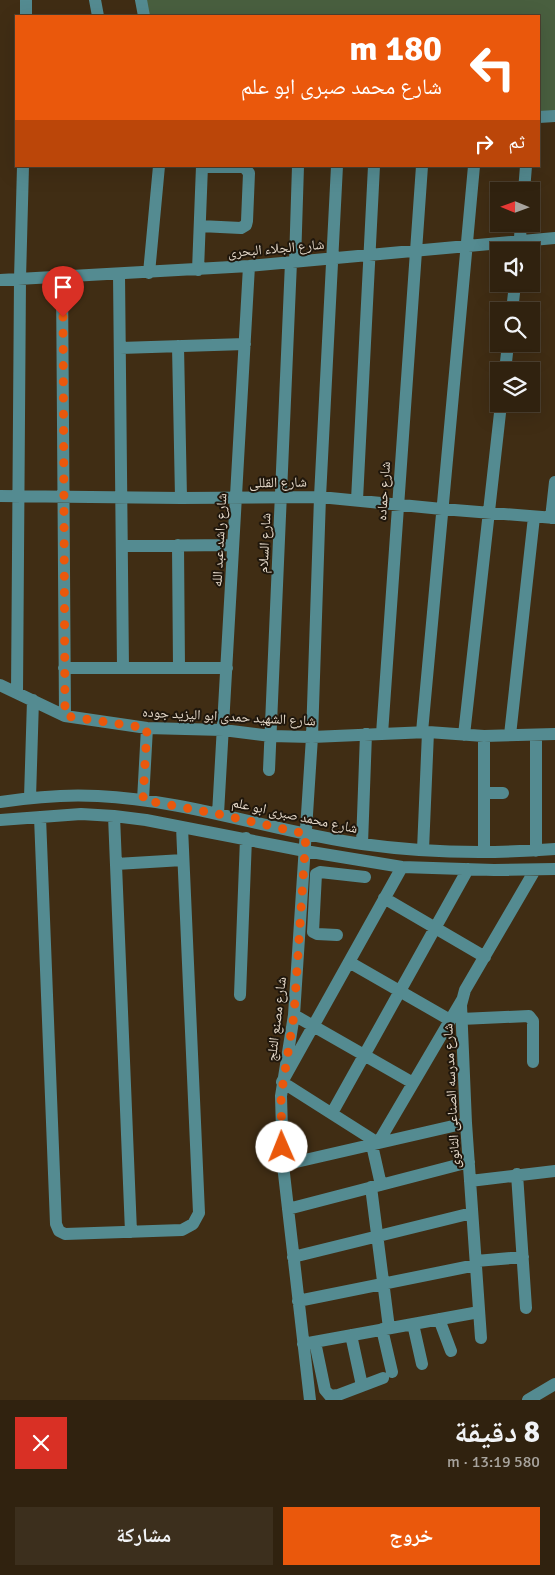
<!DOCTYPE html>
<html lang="ar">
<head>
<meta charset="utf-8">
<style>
	body { margin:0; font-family:Signika,"Noto Naskh Arabic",sans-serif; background:#3c2f1d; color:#f1f3f6; direction:rtl; height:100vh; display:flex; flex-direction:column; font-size:19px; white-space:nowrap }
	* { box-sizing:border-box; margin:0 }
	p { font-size:16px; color:#a8a49e }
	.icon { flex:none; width:28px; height:28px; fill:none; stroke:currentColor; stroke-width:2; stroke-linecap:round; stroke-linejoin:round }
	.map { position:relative; height:1400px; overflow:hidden; direction:ltr }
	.details { display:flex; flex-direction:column; background:#30220f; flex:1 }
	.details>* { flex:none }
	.guide { position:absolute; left:15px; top:15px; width:525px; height:152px; border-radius:0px; box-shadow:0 5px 20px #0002,0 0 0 1px #4b3f2f; direction:rtl; background:#ea580c; color:#fff; overflow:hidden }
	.needle { width:32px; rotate:271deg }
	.buttons { position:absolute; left:490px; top:182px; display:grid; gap:10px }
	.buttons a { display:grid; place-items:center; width:50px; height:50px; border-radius:0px; background:#30220f; box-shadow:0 5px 20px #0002,0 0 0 1px #4b3f2f; font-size:25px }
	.pin { position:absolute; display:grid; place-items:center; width:42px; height:42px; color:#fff; margin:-51px -21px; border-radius:50% 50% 50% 0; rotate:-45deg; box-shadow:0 0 5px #0007 }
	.pin .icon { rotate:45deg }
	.me { position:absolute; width:55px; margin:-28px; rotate:359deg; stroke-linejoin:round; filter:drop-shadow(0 0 4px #0008) }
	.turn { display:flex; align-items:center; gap:18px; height:105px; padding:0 15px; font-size:22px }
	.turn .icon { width:65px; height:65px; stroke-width:2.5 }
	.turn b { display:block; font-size:35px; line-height:42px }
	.then { display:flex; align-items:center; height:48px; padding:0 15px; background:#0003; gap:10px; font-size:19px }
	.round { display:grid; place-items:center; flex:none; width:52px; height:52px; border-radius:0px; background:#3c2f1d }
	.summary { display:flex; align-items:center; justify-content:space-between; height:85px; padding:0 15px }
	h1 { font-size:30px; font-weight:800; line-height:38px }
	.action { display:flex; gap:10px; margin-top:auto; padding:10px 15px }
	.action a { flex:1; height:58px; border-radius:0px; background:#ea580c; color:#fff; font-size:20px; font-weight:800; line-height:58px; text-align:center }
	.action a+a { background:#3c2f1d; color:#f1f3f6 }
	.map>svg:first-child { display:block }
</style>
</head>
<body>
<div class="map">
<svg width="555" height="1400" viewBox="0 0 555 1400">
	<rect width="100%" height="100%" fill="#402d14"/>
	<!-- green -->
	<path fill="#495f3f" d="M141,0H555V116L539,117V16H143Z"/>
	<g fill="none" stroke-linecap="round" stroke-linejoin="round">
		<!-- minor -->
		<path stroke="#548b91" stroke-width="12" d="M95,0L98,16
			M141,0L144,16
			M26,16V0
			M539,117L555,116
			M524,191L526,166
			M200,226L241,228L246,225L247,221L249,173L244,167H202
			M519,251L521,224
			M295,262L298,166
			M198,270L202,166
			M149,273L159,166
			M119,274L123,668
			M62,277L65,716
			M0,280L249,266L555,238
			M512,311L515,284
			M178,346L181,498
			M120,348L245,344
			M505,371L508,344
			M0,496L181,498L320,497L442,509L555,518
			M357,500L374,166
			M551,518L555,482
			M178,545L179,668
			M122,546L233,545
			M64,668H227
			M0,685L65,716L147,728L223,730L271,736L312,737L428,732L484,736L555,734
			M17,693L20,279L23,166
			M422,732L474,166
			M382,734L422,166
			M464,735L501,404
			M510,735L534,517
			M269,770L291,262
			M484,793H503
			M30,798L33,700
			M143,800L147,728
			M0,802C33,797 65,794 98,796C188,800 274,832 362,844C426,853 491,854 555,849
			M218,814L249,266
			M114,816L131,1232
			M40,817L56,1224L59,1231L65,1234L182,1230L193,1224L199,1213L182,827
			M0,820L81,814L114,816L146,820L305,851L402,867L494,870L555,869
			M362,844L366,734
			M423,850L428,732
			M536,851V735
			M484,852V736
			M116,864L183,860
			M402,867L282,1082L378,1143L462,1000
			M384,898L485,957
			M337,935L317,934L313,932L316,874L320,872L365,877
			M349,962L450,1020
			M240,995L246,838
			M294,1015L413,1083
			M461,1019L529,1016L533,1021V1062
			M332,1113L468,869
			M372,1145L381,1185
			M283,1165L466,1123
			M517,1174L526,1308
			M470,1181L555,1171
			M371,1187L389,1328
			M288,1209L469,1162
			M293,1257L472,1213
			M476,1261L523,1257
			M298,1301L476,1265
			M439,1319L451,1351
			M413,1324L422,1364
			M382,1329L392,1372
			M351,1335L361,1381
			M481,1338L466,1123L461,1005L465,990L535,870
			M315,1342L325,1390L330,1396L338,1395L383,1378
			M303,1344L479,1312
			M310,1400L283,1165L281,1096L294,1015L312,737L320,497L337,166
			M528,1400L555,1384"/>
	</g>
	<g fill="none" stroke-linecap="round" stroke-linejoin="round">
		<!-- route -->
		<path stroke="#ea580c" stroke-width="9" stroke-dasharray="0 16.2" d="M63,317L65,716L147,728L143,800L218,814L306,834L294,1015L281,1096L282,1147"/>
	</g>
	<g text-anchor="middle" stroke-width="4" stroke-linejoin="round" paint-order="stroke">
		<!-- street labels -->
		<g font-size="14" fill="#e4d8c9" stroke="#20170c">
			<text transform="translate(276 248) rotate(-5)" y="5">شارع الجلاء البحرى</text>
			<text transform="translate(278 482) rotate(-1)" y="5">شارع القللى</text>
			<text transform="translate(383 491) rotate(-86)" y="5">شارع حماده</text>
			<text transform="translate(219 540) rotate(-87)" y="5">شارع راشد عبد الله</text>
			<text transform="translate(264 543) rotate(-87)" y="5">شارع السلام</text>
			<text transform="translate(229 716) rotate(3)" y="5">شارع الشهيد حمدى ابو اليزيد جوده</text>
			<text transform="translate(295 815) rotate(12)" y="5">شارع محمد صبرى ابو علم</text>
			<text transform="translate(276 1019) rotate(-83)" y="5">شارع مصنع الثلج</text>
			<text transform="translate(451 1096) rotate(-93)" y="5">شارع مدرسه الصناعى الثانوى</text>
		</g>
	</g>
</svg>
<div class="buttons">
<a><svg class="needle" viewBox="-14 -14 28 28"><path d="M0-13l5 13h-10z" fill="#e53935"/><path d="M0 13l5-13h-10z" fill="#a8a49e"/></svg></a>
<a><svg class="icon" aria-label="sound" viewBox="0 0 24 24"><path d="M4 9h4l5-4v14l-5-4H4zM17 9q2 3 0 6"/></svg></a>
<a><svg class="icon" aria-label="search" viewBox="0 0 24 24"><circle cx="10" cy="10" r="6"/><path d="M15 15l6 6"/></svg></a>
<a><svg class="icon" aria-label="layers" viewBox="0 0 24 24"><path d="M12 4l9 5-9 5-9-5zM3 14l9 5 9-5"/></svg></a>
</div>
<div class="pin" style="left:63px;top:317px;background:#d93025"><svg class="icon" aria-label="arrive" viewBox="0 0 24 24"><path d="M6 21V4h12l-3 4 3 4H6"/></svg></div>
<svg class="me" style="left:282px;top:1147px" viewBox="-20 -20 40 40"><circle r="19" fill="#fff"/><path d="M0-13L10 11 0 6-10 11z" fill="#ea580c"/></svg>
<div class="guide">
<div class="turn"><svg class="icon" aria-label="left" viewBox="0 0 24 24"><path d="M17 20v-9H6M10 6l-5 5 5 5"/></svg><div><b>180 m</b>شارع محمد صبرى ابو علم</div></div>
<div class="then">ثم<svg class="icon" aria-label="right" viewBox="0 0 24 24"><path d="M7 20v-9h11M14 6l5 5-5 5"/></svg></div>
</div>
</div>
<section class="details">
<div class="summary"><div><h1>8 دقيقة</h1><p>580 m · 13:19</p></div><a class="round" style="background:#d93025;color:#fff"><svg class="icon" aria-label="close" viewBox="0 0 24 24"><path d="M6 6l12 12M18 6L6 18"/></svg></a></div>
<div class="action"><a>خروج</a><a>مشاركة</a></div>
</section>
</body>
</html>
